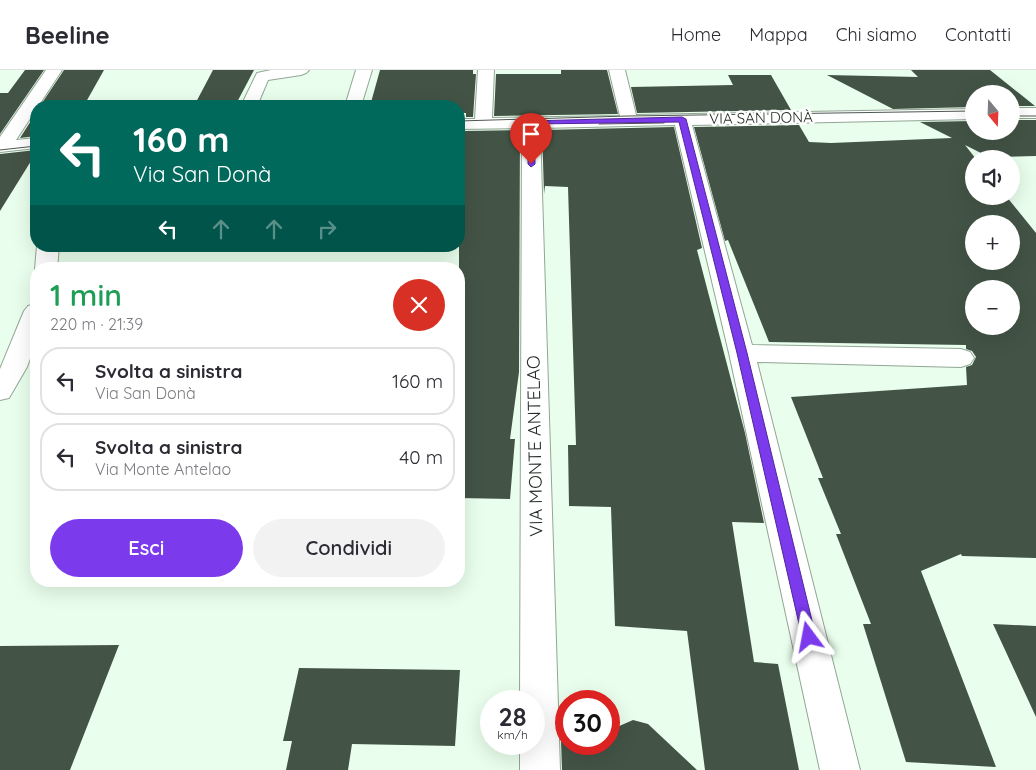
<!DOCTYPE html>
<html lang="it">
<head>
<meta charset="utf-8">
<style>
	body { margin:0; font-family:Quicksand,sans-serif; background:#f2f2f3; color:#2b2b33; height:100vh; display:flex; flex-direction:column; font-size:19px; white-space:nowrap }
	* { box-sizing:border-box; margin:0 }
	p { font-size:16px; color:#7c7c81 }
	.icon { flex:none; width:28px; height:28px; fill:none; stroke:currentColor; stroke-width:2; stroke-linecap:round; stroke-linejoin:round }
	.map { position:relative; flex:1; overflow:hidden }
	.sheet { position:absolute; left:30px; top:192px; width:435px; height:325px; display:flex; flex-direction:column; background:#fff; border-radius:20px; box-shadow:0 5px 20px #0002 }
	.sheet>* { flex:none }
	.top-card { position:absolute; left:30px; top:30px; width:435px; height:152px; border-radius:20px; box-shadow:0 5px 20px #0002; background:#00695c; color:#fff; overflow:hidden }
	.needle { width:32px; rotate:161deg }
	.fabs { position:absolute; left:965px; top:15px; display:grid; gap:10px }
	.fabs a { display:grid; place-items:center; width:55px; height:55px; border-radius:50%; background:#fff; box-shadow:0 5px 20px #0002; font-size:25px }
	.speed { position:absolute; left:480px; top:620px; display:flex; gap:10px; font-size:25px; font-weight:700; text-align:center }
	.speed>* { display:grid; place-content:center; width:65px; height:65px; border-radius:50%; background:#fff; box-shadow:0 5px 20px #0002; line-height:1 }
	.speed small { font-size:12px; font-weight:400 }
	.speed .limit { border:8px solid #d22; background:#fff; color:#111 }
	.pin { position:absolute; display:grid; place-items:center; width:42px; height:42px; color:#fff; margin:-51px -21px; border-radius:50% 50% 50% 0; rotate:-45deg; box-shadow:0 0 5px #0007 }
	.pin .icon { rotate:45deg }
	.me { position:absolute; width:55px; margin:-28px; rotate:347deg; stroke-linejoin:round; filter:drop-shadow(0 0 4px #0008) }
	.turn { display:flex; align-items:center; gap:18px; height:105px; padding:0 20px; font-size:22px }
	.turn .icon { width:65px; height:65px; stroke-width:2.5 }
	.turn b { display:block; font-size:35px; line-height:42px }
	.lanes { display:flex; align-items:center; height:48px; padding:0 20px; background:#0003; justify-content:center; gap:25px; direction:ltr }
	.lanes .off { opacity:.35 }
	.round { display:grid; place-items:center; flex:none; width:52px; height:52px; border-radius:26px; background:#f2f2f3 }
	.head { display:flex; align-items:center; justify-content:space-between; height:85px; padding:0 20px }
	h1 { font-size:30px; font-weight:600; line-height:38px; color:#1e9e55 }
	.action { display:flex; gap:10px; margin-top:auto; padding:10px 20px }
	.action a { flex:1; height:58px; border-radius:30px; background:#7c3aed; color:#fff; font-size:20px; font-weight:600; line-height:58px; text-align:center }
	.action a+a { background:#f2f2f3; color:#2b2b33 }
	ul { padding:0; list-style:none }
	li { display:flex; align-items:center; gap:15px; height:68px; margin:0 10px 8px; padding:0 10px; border:2px solid #e1e1e2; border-radius:20px }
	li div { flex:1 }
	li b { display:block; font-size:19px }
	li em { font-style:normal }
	header { display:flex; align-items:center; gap:30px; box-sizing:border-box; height:70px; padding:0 25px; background:#fff; border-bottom:1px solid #e1e1e2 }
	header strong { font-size:24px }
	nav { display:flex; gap:28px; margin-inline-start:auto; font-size:18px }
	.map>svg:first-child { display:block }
</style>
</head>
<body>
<header>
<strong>Beeline</strong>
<nav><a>Home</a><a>Mappa</a><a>Chi siamo</a><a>Contatti</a></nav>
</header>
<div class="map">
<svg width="1036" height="700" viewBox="0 0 1036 700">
	<rect width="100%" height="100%" fill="#e9feec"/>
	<!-- building -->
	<path fill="#435446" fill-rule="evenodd" d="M25,0H44L0,64V23H8Z
		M64,0H104L86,32L67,34L65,36H40Z
		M213,0H254L235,36H194Z
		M380,0H473V4H476L473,47H466V43H459V36H370Z
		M561,0H607L618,44L494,46L496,4H561Z
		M911,0H990L1035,36H1011V24H974V37L893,39L827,5L918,7Z
		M728,5H771L791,40L637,43L631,17L733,15Z
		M36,43V66L20,68Z
		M1011,50H1036V86L989,87L965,75L976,89H974V126H1006L1036,163V488L962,486L961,484L921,501L996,697L906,692L863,554H871L836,464H841L818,408H823L791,327L967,315L966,297L972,295L976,287L972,281L966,279V275L769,272L728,170L725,171L694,57L799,55L809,72L831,73L952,68L920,52L974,51V61H1011ZM974,154H1011V191H974ZM974,219H1011V256H974Z
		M674,57L702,178L697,180L745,363L764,453L732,452L754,592L778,594L799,700H705L687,561L615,556L611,437L569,436L568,375H576L568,117L545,116L544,124L542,60Z
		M520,60L519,302L510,369H515L510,429L459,428V105H462L465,61Z
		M36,80V83L0,141V84Z
		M993,554L1036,556V647Z
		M119,575L70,700H0V576Z
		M299,598L460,600L455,676L352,674L348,700H286L292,671H283Z
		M633,650L648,654L697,700H562L561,670H566V674H609V668H612L617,657Z"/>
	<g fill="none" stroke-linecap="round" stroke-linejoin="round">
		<defs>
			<path id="minor" d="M46,0H62L16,70L36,68V78L0,82V67Z
				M271,0H309L306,3L301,5L268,10L257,36H241L257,3Z
				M356,0H372L361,36H345Z
				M478,0H494L492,48L620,46L609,0H625L636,45L974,39V49L692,55L752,275L961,279L970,282L974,288L970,294L961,297L757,292L860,700H820L729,283L675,55L540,58L560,700H520V674H534V631H520L522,58L459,59V49H475Z
				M1011,38H1036V48H1011Z
				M37,176H59L57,199H36V201L35,199Z
				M36,234V272L27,297L9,328L0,330V299L24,241L28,236Z"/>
		</defs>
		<!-- minor casing -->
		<use href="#minor" stroke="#92a695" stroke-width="2"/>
		<!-- minor -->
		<use href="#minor" fill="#fff" fill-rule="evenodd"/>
		<!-- tram -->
		<path stroke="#4e584f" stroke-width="1" d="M1011,46H1036
			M459,51L628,46L974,41
			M599,54L664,53
			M0,80L36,76"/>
	</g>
	<!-- route -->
	<path fill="#7c3aed" stroke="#51269a" d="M682,47L686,49L747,283L816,567L814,572L809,574L804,572L802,567L737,283L679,52L534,54L535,94L531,97L528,94V51Z"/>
	<g text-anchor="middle" stroke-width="5" stroke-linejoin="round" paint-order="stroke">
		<!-- far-street labels -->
		<g font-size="15" fill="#262e27" stroke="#fff">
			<text transform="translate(761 48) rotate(-1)" y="5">VIA SAN DONÀ</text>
		</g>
		<!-- street labels -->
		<g font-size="18" fill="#262e27" stroke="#fff">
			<text transform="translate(535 376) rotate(-91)" y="6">VIA MONTE ANTELAO</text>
		</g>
	</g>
</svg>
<div class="fabs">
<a><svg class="needle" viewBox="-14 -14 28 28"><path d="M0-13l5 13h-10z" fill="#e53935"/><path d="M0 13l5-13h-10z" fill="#7c7c81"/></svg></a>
<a><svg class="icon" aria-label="sound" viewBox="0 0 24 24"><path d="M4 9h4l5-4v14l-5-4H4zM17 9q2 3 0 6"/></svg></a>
<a>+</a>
<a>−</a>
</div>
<div class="speed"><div>28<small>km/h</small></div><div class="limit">30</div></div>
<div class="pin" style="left:531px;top:94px;background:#d93025"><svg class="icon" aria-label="arrive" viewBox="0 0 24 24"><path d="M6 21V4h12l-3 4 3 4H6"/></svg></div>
<svg class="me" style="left:809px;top:567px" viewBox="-20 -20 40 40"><path d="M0-17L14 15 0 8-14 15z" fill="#7c3aed" stroke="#fff" stroke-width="4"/></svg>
<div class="top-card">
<div class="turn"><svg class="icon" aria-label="left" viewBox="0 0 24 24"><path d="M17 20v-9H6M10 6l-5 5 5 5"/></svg><div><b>160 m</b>Via San Donà</div></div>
<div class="lanes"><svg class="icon" aria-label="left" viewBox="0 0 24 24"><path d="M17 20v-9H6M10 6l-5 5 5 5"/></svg><svg class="icon off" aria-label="ahead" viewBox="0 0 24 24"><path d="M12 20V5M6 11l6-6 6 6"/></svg><svg class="icon off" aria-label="ahead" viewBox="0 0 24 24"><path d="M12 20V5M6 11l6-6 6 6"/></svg><svg class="icon off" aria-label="right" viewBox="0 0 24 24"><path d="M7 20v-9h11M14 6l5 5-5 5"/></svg></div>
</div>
<section class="sheet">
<div class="head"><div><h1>1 min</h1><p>220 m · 21:39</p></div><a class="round" style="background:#d93025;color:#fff"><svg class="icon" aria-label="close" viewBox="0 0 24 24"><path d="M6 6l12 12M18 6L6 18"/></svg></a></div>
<ul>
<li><svg class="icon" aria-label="left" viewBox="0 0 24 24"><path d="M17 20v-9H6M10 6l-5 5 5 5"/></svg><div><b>Svolta a sinistra</b><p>Via San Donà</p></div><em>160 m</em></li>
<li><svg class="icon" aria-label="left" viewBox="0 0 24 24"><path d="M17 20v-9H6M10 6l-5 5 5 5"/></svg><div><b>Svolta a sinistra</b><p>Via Monte Antelao</p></div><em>40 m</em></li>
</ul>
<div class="action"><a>Esci</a><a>Condividi</a></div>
</section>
</div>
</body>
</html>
